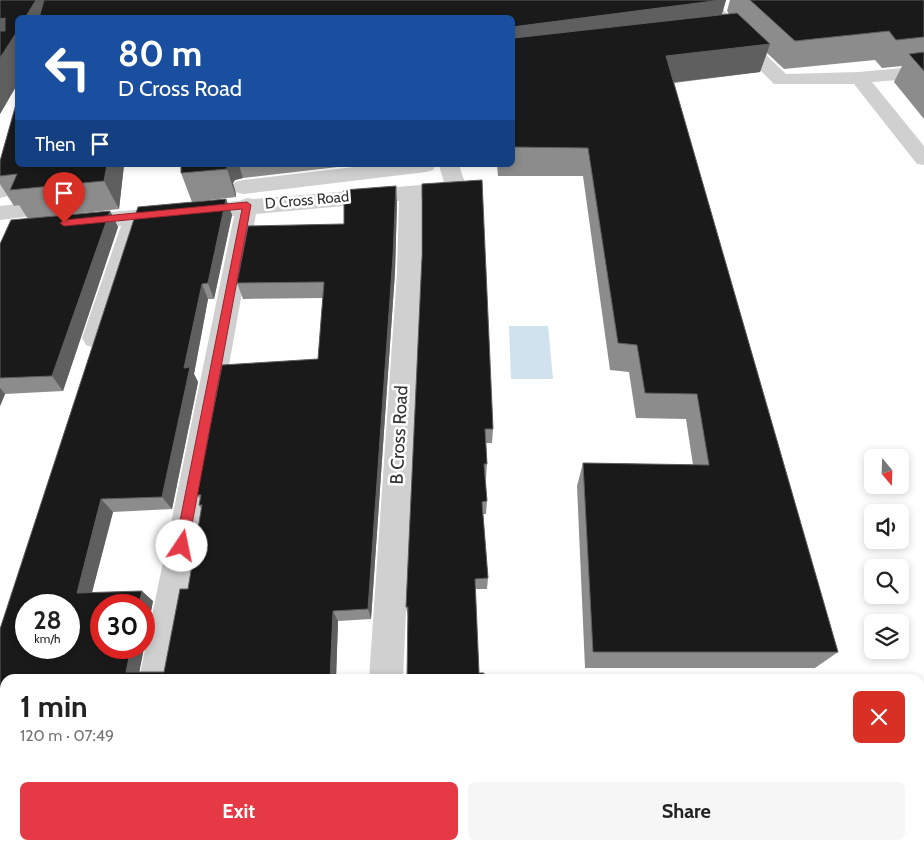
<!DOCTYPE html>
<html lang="en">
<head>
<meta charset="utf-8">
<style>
	body { margin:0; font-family:Cabin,sans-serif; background:#f6f6f6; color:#222; height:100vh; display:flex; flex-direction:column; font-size:19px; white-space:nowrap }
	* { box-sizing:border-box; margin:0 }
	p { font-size:16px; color:#767676 }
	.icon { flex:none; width:28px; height:28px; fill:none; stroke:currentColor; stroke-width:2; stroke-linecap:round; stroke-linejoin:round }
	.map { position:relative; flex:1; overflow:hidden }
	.details { position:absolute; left:0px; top:674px; width:925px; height:176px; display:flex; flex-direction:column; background:#fff; border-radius:15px 15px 0 0; box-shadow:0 2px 8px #0003 }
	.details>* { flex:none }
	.top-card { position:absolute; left:15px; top:15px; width:500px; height:152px; border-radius:8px; box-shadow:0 2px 8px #0003; background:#1a4fa0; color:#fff; overflow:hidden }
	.needle { width:32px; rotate:161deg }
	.buttons { position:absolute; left:864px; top:449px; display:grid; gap:10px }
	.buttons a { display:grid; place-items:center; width:45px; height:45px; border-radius:8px; background:#fff; box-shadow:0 2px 8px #0003; font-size:25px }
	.speed { position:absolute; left:15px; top:594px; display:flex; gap:10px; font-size:25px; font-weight:700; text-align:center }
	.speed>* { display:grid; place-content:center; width:65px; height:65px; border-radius:50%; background:#fff; box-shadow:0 2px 8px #0003; line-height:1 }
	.speed small { font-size:12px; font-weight:400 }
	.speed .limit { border:8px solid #d22; background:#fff; color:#111 }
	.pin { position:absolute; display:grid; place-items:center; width:42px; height:42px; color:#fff; margin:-51px -21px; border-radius:50% 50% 50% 0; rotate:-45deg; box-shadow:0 0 5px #0007 }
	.pin .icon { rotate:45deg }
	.me { position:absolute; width:55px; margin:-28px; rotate:11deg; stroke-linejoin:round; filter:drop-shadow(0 0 4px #0008) }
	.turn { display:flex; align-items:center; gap:18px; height:105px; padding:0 20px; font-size:22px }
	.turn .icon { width:65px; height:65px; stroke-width:2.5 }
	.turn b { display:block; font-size:35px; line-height:42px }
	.then { display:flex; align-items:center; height:48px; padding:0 20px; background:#0003; gap:10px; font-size:19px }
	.round { display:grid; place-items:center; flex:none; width:52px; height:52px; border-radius:8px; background:#f6f6f6 }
	.summary { display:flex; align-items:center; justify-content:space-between; height:85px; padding:0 20px }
	h1 { font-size:30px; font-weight:700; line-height:38px }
	.button { display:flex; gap:10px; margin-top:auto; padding:10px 20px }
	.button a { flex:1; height:58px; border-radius:8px; background:#e63946; color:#fff; font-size:20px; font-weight:700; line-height:58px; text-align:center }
	.button a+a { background:#f6f6f6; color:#222 }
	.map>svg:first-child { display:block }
</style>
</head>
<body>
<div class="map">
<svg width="924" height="849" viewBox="0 0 924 849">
	<rect width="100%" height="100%" fill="#fff"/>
	<!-- water -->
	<path fill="#cfe2ee" d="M509,326H548L553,379H511Z"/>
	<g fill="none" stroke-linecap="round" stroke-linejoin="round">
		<!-- minor -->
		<path fill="#d0d0d0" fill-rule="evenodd" d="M699,0H716L739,29L786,74L859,72L924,66V78L872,82L924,146V165L917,164L854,84H774L727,37Z
			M18,125C18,149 21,175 8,196L0,198C0,175 0,147 11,127Z
			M371,165H436L433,170L426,172L243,194L235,192L232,187L235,182L243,180Z
			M439,165H459L467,189L464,194L421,199V272L403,679H369L397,272L399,201L256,214L173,679H139L234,216L144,224L108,338L104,345L95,348L86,345L82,338L121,226L77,229L69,227L66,222L69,217L77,215L239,201L247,198L253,199L444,183Z
			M61,199L69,201L72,206L69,211L0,220V206Z
			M924,772V808L920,809V773Z
			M112,845H150V849H112Z
			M357,845H395V849H357Z
			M724,845H773L772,849H723Z"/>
	</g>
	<!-- wall -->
	<path fill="#8c8c8c" d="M0,0H726L721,15L729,14L727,11L730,0H924V119L894,82L902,66L882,68L875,60L784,69L767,53L760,72L674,83L838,652L815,668H585L577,486L583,463L693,465L686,419L636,418L629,372L610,370L583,176H498L497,165H512V18H18V83L0,114Z
		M0,161L18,165H124L119,209L28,219L19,205L14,206L0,184Z
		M181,165H355L243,178L235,180L233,183L236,194V197L192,202L181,173Z
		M226,199L232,215L214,299H208L194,374L198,382L172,509L113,512L92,592L153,601L139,672H164L188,589L201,509L199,505L200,499L197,495L318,359L323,298L243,299L237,283L344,224L397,202L395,272L371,619L338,621L336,679H5L106,845L105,849H0V629Z
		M110,211L118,227L63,391L5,394L0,406V244Z
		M422,256L493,429L492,443H486L487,464L486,478H485L487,501L486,514H483L488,578L487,589H475L479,673L408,617L406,607Z"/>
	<!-- shaded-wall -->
	<path fill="#5f5f5f" d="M36,0H66L55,18H25Z
		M721,0H726L718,28L512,55V27Z
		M5,18L18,30V83L0,114V19Z
		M770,44L760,72L659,84L666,56Z
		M107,165H124L119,209L104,181Z
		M224,165H239L243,178L235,180L233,183L236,194V197L227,169Z
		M396,186L397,202L395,272L371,619L368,609Z
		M226,199L232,215L214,299L208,283Z
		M110,211L118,227L63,391L52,376Z
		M202,284L208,299L194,374L198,382L172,509L162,497L184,368Z
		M0,388L5,394L0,406Z
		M101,499L113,512L89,604L77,593Z
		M142,591L153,601L138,679L126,672L131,648H144V605H139Z
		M333,611L338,621L336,679H330Z
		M90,845H106L105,849H89Z
		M351,845H355V849H350Z"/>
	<!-- building -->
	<path fill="#1a1a1a" stroke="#5f5f5f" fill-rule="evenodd" d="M0,0H36L25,18H18V30L0,58V31H5V18L0,19Z
		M44,0H721L512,27V18H39Z
		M750,0H924V37L896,40L889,31L795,41Z
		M737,13L770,44L666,56L838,652H593L583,463L709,465L697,394L645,393L637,345L618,343L588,148L512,147V31L514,38Z
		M924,52V71L909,54Z
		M18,97V165H107L104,181L10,190L17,174L0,176V161Z
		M181,165H227V169L181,173Z
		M482,180L493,429H485L487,464H484L487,501L482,502L488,578L475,579L479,673H484V679H407L408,607H406L422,256V184Z
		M396,186L393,256L368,609L333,611L330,679H5V845H90L89,849H0V629L138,207L226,199L208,283L202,284L184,368L190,367L162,497L101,499L77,593L142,591L139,605H101V648H131L126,672H164L180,589H188L202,505H199L201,495H197L222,365L318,359L324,282L237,283L248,226L344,224V190ZM26,605H69V648H26Z
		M110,211L52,376L0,378V244L11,220Z
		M148,845H351L350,849H148Z"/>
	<!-- route -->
	<path fill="#e63946" stroke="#96252e" d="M247,202L251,205L188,546L186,550L182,552L177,550L175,546L242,209L64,226L60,223L64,220Z"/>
	<g text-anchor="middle" stroke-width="5" stroke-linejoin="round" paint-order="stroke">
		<!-- far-street labels -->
		<g font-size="15" fill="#333" stroke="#fff">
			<text transform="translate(307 200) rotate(-5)" y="5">D Cross Road</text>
		</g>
		<!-- street labels -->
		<g font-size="18" fill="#333" stroke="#fff">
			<text transform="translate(399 435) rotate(-87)" y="6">B Cross Road</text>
		</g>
	</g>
</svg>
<div class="buttons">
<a><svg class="needle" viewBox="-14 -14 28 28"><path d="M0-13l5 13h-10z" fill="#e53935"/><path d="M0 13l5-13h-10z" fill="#767676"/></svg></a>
<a><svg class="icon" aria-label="sound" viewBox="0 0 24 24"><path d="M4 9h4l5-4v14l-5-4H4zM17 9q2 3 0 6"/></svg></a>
<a><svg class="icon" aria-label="search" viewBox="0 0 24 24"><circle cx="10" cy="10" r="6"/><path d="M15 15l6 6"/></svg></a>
<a><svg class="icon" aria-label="layers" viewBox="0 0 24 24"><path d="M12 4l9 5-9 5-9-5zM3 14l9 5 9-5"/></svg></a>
</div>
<div class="speed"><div>28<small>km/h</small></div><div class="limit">30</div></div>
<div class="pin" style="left:64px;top:223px;background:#d93025"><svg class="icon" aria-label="arrive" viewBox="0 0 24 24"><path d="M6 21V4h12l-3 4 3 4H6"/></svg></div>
<svg class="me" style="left:182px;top:546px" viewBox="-20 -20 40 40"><circle r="19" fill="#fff"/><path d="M0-13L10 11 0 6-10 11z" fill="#e63946"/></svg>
<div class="top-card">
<div class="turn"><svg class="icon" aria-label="left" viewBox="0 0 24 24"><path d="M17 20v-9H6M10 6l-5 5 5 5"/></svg><div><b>80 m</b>D Cross Road</div></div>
<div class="then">Then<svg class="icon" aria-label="arrive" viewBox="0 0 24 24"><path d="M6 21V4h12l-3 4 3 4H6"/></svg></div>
</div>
<section class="details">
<div class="summary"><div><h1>1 min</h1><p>120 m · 07:49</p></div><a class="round" style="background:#d93025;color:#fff"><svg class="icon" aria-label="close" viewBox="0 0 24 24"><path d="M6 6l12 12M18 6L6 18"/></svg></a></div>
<div class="button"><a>Exit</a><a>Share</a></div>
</section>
</div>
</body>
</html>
